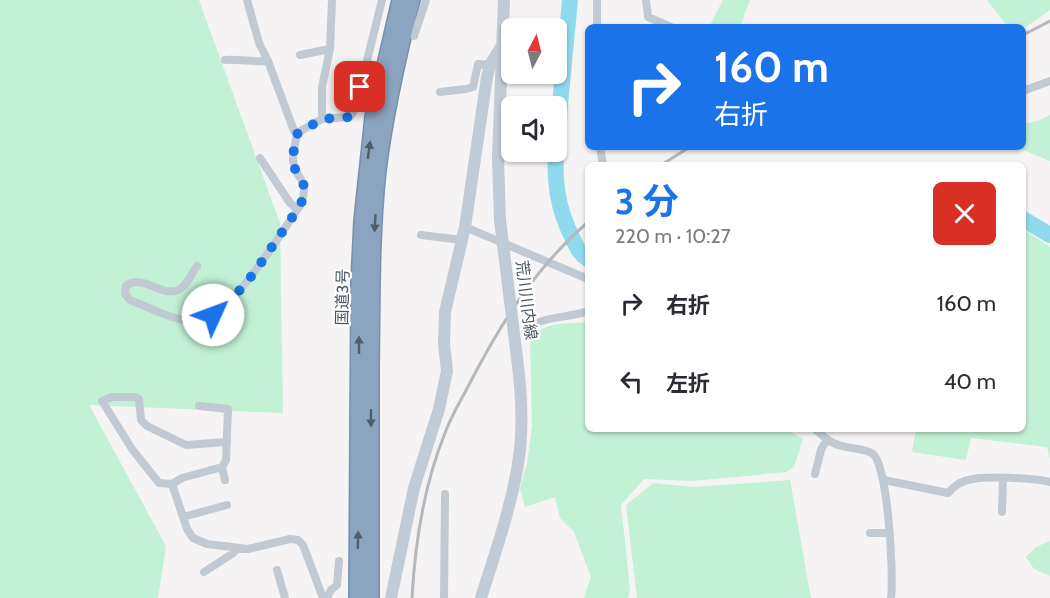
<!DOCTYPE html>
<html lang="ja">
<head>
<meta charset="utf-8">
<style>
	body { margin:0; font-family:Cabin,"Noto Sans JP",sans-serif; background:#f2f2f3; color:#2b2b33; height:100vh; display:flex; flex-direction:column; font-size:22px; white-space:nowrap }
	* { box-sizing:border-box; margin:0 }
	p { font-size:20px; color:#7c7c81 }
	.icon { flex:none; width:33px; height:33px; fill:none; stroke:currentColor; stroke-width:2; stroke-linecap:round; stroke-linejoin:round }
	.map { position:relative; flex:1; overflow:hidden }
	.details { position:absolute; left:585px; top:162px; width:441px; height:270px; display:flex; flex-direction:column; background:#fff; border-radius:9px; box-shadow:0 2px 4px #0004 }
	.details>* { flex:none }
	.hud { position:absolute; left:585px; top:24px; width:441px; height:126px; border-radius:9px; box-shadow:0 2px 4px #0004; background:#1a73e8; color:#fff; overflow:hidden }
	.needle { width:39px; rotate:7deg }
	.controls { position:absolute; left:501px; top:18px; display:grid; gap:12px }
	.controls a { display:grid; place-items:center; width:66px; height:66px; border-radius:9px; background:#fff; box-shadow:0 2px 4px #0004; font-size:30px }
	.pin { position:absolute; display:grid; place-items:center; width:51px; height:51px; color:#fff; margin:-26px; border-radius:12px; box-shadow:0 3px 9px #0006 }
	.me { position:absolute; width:66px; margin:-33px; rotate:47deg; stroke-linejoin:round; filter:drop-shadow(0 0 4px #0008) }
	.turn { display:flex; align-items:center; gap:21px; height:126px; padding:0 30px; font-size:27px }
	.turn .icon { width:78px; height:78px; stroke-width:2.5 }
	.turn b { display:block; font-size:42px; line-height:51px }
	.round { display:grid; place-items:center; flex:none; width:63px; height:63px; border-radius:9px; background:#f2f2f3 }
	.summary { display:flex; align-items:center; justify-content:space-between; height:102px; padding:0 30px }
	h1 { font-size:36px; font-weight:700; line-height:45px; color:#1a73e8 }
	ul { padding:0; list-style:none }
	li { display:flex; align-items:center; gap:18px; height:78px; padding:0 30px }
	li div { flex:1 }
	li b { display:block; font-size:22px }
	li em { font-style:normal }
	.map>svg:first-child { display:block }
</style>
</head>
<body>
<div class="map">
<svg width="1050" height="598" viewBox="0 0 1050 598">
	<rect width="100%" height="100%" fill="#f5f3f3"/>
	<!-- green -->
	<path fill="#c3f1d5" d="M0,0H199L280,223L283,413L89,405L166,546L158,598H0Z
		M723,0H750L740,27H709Z
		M987,0H1050V10L1023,29V27H1008Z
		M1050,115V161L1021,149L1011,147H1023V124L1038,121Z
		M1023,229L1050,247V459L1047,447L971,438L966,460L912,452L916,429H1023Z
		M588,322V429H786L803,439L794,467L786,472L693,481L644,479L621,505L630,589L628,598H584L591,577L574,532L560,518L555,497L525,507L520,488L527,463L532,426L530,339C544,321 567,324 588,322Z
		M790,480L811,598H637L626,505L653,483L695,487Z
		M1050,541V576L1034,569L1026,557L1036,547Z"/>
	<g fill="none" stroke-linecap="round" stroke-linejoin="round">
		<!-- river -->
		<path stroke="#90daee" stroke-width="16" d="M556,146L570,0
			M556,152C554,183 558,209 572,237C577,247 579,254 588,259
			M1023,219L1050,235"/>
		<defs>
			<path id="highway" d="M357,598L359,282L362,221L373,117L400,0
				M371,598C371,521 371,443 371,366C372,300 371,235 378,170C385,112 398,56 412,0"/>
		</defs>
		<!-- highway casing -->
		<use href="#highway" stroke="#7690ad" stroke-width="18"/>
		<!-- street -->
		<path stroke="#c1cad2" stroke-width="8" d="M646,0L648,17L671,27
			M597,27V0
			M414,36L426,0
			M300,55L330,49
			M225,60C240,59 253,62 268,61
			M1023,91L1050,81
			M440,92L466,89L473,87L478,64L490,65
			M322,119V87L330,49L332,0
			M297,133L322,119L350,117L355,109L382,0
			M600,147L603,165
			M260,158L290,203L297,209
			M465,227L588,279
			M421,235L462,240
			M197,266C192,273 188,284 180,289C164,300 142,272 126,286L125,294L130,300C151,308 178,324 201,320C233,314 281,232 300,206C312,177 294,181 293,159C293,151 296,141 297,133L294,131L268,61L259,43L247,0
			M529,329C539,316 571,318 588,311
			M815,429C823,436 831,444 842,446C851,449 865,448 873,454C888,466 894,576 891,598
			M227,442L186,445L147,426L141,420L139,399L136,397H112L102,401L132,449L159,483L172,484L187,529L193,538L207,544L248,549L290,539L298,540L303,545L323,598
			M222,467L225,480
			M815,474L821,450L827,439
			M884,480L948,493C955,485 962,480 973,479C989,476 1035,478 1050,482
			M172,484L182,478L222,467L226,460L228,409L199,406
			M1002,512L1003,478
			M183,517L227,505
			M870,533H890
			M277,570L285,598
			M204,572L232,554L237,549
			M327,598L331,590L337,585L339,561
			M444,598L445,494"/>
		<!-- secondary -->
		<path stroke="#c1cbd6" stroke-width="12" d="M498,158L504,0
			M391,598L414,488L439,409L447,371L444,344L445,312L465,227L487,77L490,65L501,47
			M481,598C496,550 514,500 520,450C523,420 521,388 517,358"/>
		<!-- highway -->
		<use href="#highway" stroke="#8ba5c1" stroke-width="15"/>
		<!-- rail -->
		<path stroke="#b5b8bd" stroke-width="3" d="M1023,35L1050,21
			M661,165L690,147
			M412,598C415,542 424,485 445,433C452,414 463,397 472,379C502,321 538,265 588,222"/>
		<!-- secondary-bridge -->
		<path stroke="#c1cbd6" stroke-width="12" d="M498,158L500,220L517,358"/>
	</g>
	<!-- one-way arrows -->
	<defs><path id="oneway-solid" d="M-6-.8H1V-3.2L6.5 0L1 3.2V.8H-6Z" transform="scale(1.5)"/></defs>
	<g fill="#505e6b">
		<use href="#oneway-solid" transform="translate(369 150) rotate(-82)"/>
		<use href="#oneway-solid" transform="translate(375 223) rotate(93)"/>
		<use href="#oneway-solid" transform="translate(359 345) rotate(-90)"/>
		<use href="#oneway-solid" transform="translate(371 418) rotate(90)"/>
		<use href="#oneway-solid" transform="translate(358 540) rotate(-89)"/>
	</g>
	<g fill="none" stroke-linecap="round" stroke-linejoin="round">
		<!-- route -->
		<path stroke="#1a73e8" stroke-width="10" stroke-dasharray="0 18" d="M213,315L239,291L254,273L300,206C312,177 294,181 293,159C293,151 296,141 297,134L322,119L350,117L355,109L360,87"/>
	</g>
	<g text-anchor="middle" stroke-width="4.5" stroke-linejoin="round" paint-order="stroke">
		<!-- street labels -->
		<g font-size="16" fill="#4a5661" stroke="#fff">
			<text transform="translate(342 297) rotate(-89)" y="6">国道3号</text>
			<text transform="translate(527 300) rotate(83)" y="6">荒川川内線</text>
		</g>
	</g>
</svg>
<div class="controls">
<a><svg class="needle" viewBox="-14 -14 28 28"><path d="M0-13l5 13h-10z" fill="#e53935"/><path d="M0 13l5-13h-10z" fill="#7c7c81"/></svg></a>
<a><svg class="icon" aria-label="sound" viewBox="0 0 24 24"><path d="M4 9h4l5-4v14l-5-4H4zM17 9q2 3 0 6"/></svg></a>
</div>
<div class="pin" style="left:360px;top:87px;background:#d93025"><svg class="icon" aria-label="arrive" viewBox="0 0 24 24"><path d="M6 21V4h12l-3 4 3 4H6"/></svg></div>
<svg class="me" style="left:213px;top:315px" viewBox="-20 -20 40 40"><circle r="19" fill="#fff"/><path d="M0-13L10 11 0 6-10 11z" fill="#1a73e8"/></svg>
<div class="hud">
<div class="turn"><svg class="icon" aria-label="right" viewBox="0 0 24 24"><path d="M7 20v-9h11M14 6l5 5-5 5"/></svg><div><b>160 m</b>右折</div></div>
</div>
<section class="details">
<div class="summary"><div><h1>3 分</h1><p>220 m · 10:27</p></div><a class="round" style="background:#d93025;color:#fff"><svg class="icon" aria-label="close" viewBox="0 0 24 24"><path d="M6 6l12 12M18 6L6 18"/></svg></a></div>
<ul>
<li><svg class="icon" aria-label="right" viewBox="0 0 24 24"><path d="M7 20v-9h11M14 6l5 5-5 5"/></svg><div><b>右折</b></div><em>160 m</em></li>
<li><svg class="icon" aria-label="left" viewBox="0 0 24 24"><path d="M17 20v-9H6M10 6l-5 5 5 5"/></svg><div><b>左折</b></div><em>40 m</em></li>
</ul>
</section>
</div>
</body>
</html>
